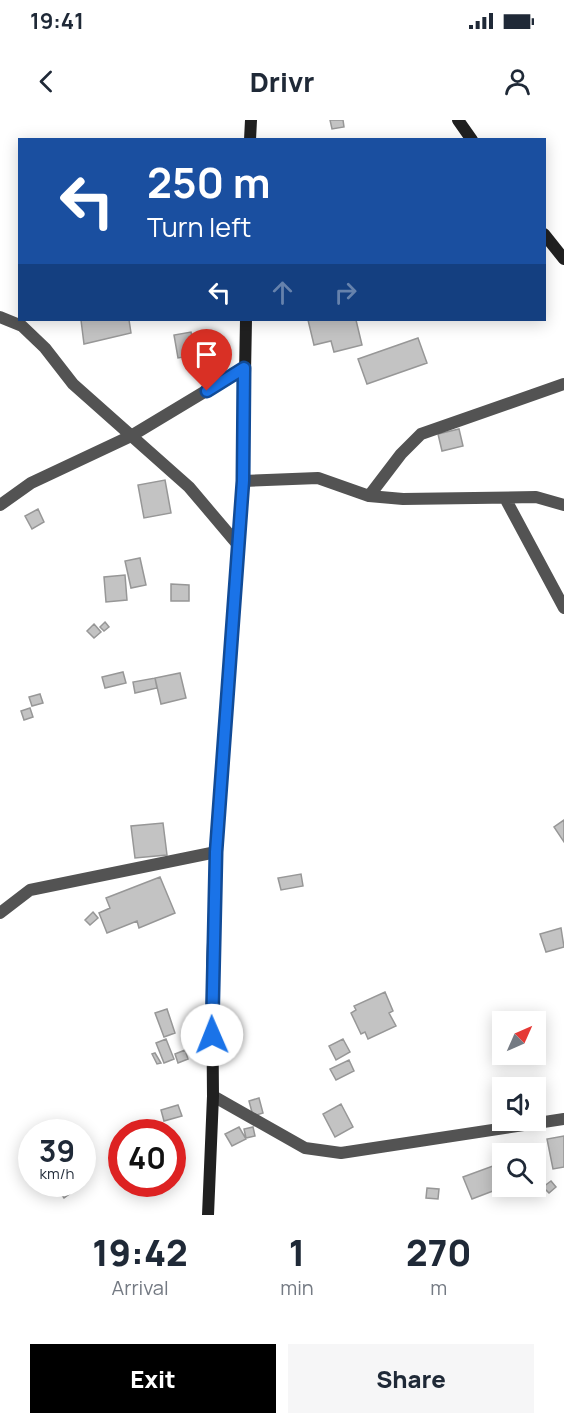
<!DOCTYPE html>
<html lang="en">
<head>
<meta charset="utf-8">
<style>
	body { margin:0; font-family:Manrope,sans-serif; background:#f6f6f7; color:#1f2937; height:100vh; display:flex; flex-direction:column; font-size:22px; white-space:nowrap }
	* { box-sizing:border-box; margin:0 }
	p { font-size:20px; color:#747a83 }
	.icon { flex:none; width:33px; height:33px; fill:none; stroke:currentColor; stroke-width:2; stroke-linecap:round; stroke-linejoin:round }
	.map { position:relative; height:1095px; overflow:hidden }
	.drawer { display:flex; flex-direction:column; background:#fff; flex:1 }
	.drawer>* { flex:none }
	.guide { position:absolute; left:18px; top:18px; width:528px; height:183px; border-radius:0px; box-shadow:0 3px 15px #0003; background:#1a4fa0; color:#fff; overflow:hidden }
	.needle { width:39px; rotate:45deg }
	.tools { position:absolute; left:492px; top:891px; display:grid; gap:12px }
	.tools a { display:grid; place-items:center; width:54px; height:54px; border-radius:0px; background:#fff; box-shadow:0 3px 15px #0003; font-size:30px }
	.speed { position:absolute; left:18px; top:999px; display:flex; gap:12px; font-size:30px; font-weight:700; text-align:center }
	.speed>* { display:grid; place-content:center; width:78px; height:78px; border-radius:50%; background:#fff; box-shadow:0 3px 15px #0003; line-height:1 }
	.speed small { font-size:15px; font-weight:400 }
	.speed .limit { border:9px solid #d22; background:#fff; color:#111 }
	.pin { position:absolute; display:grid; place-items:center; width:51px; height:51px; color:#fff; margin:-62px -26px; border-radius:50% 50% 50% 0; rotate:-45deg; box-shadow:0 0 6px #0007 }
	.pin .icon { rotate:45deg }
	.me { position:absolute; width:66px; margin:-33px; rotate:359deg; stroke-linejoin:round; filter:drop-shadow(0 0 4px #0008) }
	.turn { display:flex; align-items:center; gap:21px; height:126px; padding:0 30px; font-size:27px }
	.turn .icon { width:78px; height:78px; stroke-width:2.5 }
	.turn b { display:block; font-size:42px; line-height:51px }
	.lanes { display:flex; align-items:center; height:57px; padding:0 30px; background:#0003; justify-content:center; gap:30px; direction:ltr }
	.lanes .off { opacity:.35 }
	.eta { display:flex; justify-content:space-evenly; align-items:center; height:102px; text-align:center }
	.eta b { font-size:36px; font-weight:800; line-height:42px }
	.action { display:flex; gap:12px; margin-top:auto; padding:12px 30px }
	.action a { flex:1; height:69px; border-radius:0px; background:#000; color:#fff; font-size:24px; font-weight:800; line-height:69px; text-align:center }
	.action a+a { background:#f6f6f7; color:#1f2937 }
	.status { display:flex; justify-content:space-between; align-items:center; height:42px; padding:0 30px; background:#fff; direction:ltr }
	.status svg { height:16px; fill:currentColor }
	header { display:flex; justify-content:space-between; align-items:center; height:78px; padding:0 30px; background:#fff; font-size:27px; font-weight:800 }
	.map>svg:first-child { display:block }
</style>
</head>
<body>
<div class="status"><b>19:41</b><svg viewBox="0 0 49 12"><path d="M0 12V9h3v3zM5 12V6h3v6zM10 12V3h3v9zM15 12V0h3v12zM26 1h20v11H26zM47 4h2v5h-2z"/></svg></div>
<header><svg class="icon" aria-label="back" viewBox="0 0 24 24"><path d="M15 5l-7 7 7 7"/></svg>Drivr<svg class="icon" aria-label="person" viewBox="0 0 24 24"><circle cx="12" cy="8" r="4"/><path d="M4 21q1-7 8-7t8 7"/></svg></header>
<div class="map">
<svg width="564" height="1095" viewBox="0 0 564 1095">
	<rect width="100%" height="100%" fill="#fff"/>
	<!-- building -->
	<path fill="#c3c3c3" stroke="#979797" stroke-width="1.5" d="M330,0H343L344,7L332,9Z
		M81,200H129L131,213L84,224Z
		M308,200H356L362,225L334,232L331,221L314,225Z
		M191,212L196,235L178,238L174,215Z
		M418,218L427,243L367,264L358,239Z
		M459,309L463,326L442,331L438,314Z
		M165,360L171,393L144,398L138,365Z
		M38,389L44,402L32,409L25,396Z
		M140,438L146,465L131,468L125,441Z
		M125,455L127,480L106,482L104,457Z
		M171,464L189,465V481H171Z
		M105,502L109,507L104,511L100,507Z
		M94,504L101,512L94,518L87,511Z
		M123,552L126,563L105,568L102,557Z
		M180,553L186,578L161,584L155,558Z
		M155,558L157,568L135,573L133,562Z
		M40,574L43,583L32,586L29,577Z
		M30,588L33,597L24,600L21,591Z
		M564,700V722L554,707Z
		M163,703L167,735L135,738L131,706Z
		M301,754L303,766L281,770L278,758Z
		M160,757L175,793L139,808L137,801L107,813L99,793L110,788L106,778Z
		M93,792L98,798L90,805L85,800Z
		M561,808L564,827L546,832L540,814Z
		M385,872L393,891L389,893L396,906L368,919L365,912L361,914L351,893L356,890L354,886Z
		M167,889L175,913L164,917L155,893Z
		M166,919L174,939L164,943L156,923Z
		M343,919L350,932L336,940L329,926Z
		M185,930L188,939L178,943L175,934Z
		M155,933L161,943L157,944L152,934Z
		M349,940L354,951L336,960L330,949Z
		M259,978L263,993L253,996L249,981Z
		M341,984L353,1007L335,1017L323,994Z
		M178,985L182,996L164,1001L161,990Z
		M239,1007L246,1019L232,1026L225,1014Z
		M253,1007L255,1016L246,1018L244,1009Z
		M564,1016V1047L553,1049L547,1019Z
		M501,1043L502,1066H506L472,1079L463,1057Z
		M551,1061L556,1067L549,1073L543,1067Z
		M82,1063L83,1064L64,1078L54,1064Z
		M427,1068L439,1069L438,1079L426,1078Z"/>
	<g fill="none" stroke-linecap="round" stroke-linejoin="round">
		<!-- street -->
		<path stroke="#535353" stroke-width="12" d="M0,197L22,206L45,228L73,264L189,367L239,426
			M243,361L318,358L369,376L403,379L536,377L564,385
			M369,376L401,334L421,314L564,264
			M505,378L564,488
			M0,385L31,363L131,316L244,248
			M0,793L30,770L216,732
			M213,976L305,1028L341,1033L564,999"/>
		<!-- secondary -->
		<path stroke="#202020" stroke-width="12" d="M458,0L472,20
			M250,20L251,0
			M544,114L564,139
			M208,1095L213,976L212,853L216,732L243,361L246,200"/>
	</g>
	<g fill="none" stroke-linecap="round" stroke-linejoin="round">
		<defs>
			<path id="route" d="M207,271L244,248L243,361L216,732L212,915"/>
		</defs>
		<!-- route casing -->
		<use href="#route" stroke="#114b97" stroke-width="15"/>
		<!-- route -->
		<use href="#route" stroke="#1a73e8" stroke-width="10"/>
	</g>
</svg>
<div class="tools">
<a><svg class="needle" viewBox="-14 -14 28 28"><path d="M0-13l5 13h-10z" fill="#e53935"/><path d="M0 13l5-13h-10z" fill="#747a83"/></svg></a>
<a><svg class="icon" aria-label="sound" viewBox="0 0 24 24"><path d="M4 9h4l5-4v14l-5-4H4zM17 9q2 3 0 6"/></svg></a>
<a><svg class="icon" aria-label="search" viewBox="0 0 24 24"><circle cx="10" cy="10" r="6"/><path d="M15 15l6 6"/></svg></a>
</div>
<div class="speed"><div>39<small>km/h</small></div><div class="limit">40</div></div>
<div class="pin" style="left:207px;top:271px;background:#d93025"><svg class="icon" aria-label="arrive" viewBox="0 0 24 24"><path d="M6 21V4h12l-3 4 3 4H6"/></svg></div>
<svg class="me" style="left:212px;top:915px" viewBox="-20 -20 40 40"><circle r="19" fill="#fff"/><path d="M0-13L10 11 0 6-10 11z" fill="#1a73e8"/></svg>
<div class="guide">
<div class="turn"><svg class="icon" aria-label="left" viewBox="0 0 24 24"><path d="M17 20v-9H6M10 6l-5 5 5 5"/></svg><div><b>250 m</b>Turn left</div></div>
<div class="lanes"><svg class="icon" aria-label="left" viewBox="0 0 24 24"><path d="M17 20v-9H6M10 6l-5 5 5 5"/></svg><svg class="icon off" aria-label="ahead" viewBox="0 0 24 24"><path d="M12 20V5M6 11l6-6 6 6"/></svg><svg class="icon off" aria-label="right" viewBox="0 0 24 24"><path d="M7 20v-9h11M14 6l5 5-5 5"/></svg></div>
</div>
</div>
<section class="drawer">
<div class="eta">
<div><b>19:42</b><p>Arrival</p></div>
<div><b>1</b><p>min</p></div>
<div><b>270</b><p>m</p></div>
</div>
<div class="action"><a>Exit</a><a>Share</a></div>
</section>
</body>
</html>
